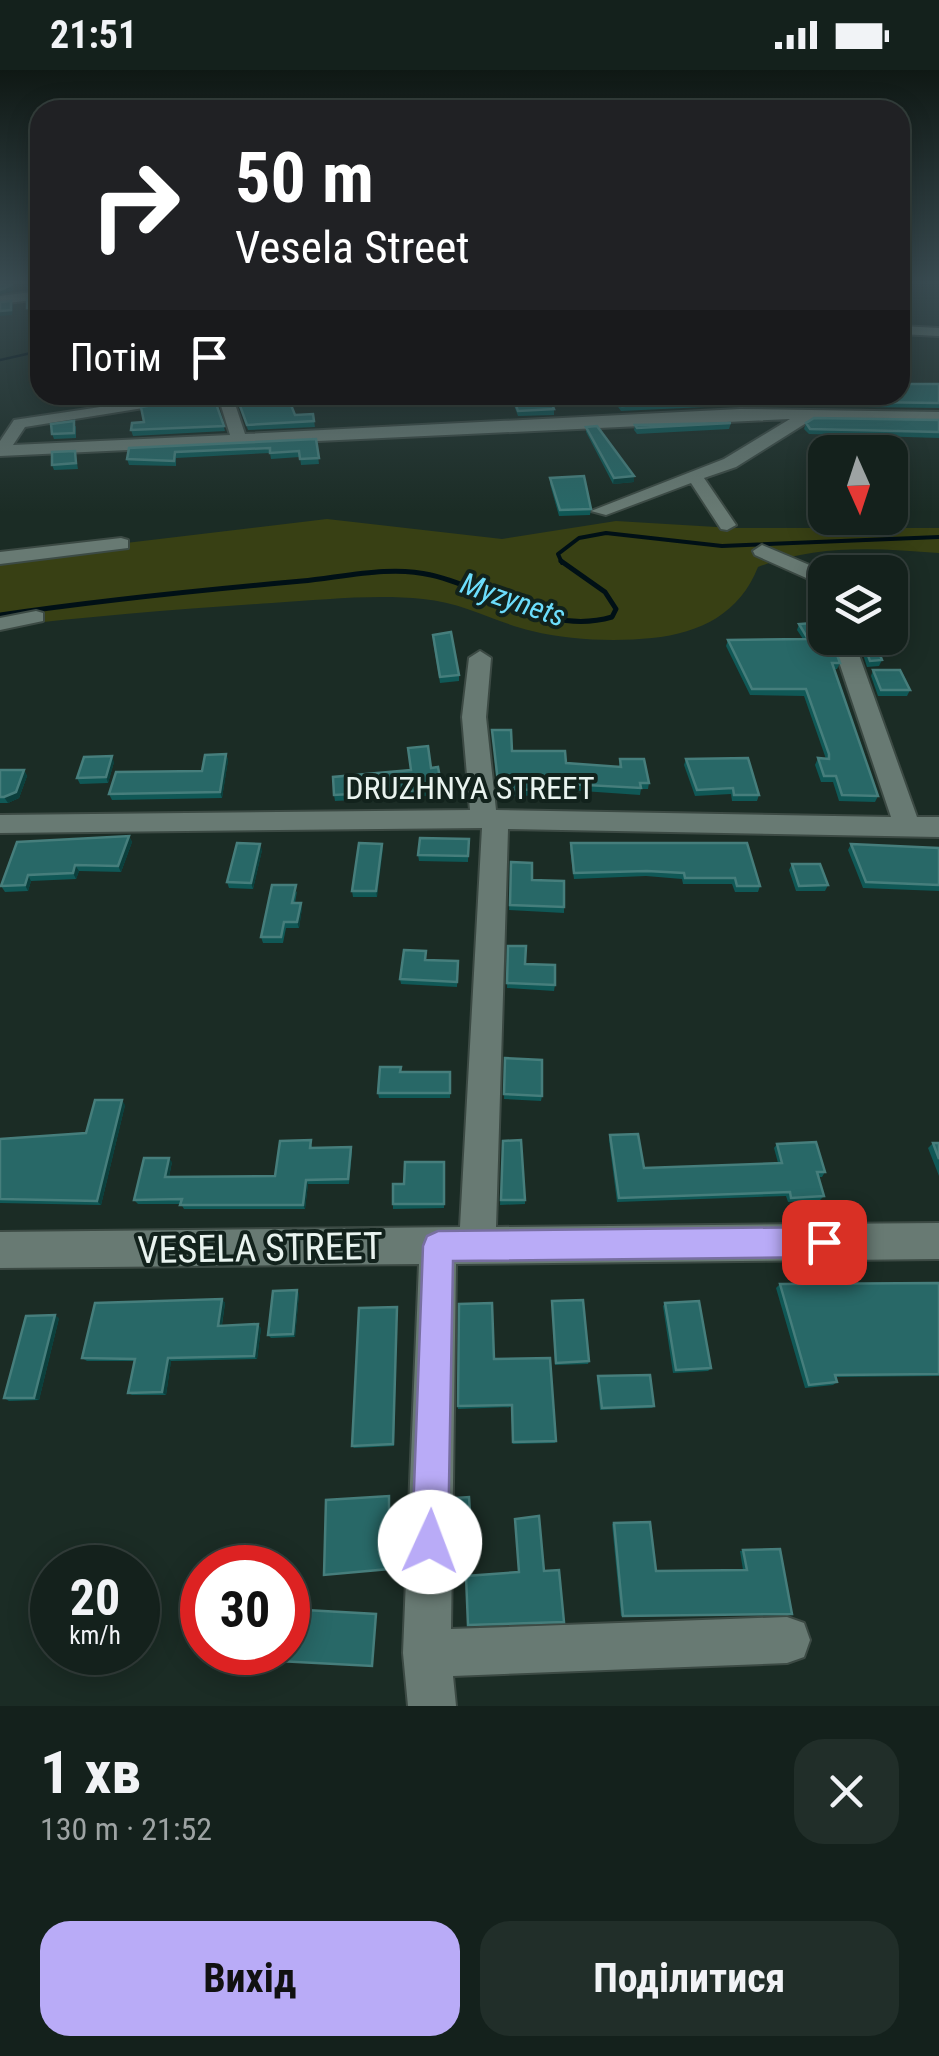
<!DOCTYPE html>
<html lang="uk">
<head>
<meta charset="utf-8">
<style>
	body { margin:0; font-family:"Roboto Condensed",sans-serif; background:#212e29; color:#f1f3f6; height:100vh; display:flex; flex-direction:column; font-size:38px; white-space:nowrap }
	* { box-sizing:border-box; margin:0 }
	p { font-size:32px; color:#9da3a3 }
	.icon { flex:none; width:55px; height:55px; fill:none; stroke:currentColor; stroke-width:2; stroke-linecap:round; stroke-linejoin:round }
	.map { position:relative; height:1636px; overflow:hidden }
	.sheet { display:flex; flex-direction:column; background:#14211c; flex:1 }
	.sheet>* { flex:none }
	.top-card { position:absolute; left:30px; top:30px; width:880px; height:305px; border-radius:30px; box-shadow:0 5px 25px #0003,0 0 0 2px #333e3b; background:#202124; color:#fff; overflow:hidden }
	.needle { width:65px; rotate:177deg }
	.tools { position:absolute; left:808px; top:365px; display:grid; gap:20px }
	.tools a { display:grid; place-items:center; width:100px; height:100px; border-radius:20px; background:#14211c; box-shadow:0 5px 25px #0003,0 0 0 2px #333e3b; font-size:50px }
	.speed { position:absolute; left:30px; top:1475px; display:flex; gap:20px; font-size:50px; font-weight:700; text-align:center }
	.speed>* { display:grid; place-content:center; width:130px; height:130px; border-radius:50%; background:#14211c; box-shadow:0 5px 25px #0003,0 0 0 2px #333e3b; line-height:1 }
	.speed small { font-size:25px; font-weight:400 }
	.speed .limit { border:15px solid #d22; background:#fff; color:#111 }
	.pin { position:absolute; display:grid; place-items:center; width:85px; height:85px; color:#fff; margin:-42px; border-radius:20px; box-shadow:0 5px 15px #0006 }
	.me { position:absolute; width:110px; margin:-55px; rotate:2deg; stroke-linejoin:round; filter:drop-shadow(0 0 8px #0008) }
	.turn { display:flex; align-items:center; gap:35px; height:210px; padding:0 40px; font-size:45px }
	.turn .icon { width:130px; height:130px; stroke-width:2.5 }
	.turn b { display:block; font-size:70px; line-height:85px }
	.then { display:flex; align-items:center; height:95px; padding:0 40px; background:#0003; gap:20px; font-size:38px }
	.round { display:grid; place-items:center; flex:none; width:105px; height:105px; border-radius:30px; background:#212e29 }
	.head { display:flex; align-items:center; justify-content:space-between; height:170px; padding:0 40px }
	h1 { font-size:60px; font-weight:700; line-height:75px }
	.button { display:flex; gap:20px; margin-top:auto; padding:20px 40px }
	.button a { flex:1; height:115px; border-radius:30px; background:#b9abf7; color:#111; font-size:40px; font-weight:700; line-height:115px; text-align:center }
	.button a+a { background:#212e29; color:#f1f3f6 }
	.status { display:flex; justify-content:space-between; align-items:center; height:70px; padding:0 50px; background:#14211c; direction:ltr }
	.status svg { height:28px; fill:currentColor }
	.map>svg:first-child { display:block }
</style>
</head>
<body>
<div class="status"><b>21:51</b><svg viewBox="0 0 49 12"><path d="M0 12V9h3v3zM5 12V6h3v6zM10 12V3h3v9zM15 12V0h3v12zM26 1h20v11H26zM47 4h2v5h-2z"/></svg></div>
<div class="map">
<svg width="939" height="1636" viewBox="0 0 939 1636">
	<rect width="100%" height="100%" fill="#1b2c25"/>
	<!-- green -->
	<path fill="#384014" d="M327,449L502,469L616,451L733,458H939V483C878,478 816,474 758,497C740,543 701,563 652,568C614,572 569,570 532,561C494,552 462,532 423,529C373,524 322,530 272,533C181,539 91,546 0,557V488Z"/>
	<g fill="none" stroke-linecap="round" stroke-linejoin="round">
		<!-- stream-far2 -->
		<path stroke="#001016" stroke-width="2.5" d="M0,290L40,281"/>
		<!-- stream-far1 -->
		<path stroke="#001016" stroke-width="4" d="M562,493L558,484L579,468L606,463L722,476L939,467"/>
		<!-- stream -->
		<path stroke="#001016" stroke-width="5" d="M0,545C101,530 201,520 302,511C343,507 391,495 431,505C493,519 547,566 612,547L616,539L605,522L561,491"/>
		<defs>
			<path id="minor" d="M40,221V229L0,234V226Z
				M900,256L939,258V266L900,264Z
				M180,325H232L245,364L740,339L939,342V352L811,350L736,397L704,408L736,455L727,460L721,459L691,413L606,445L591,441L724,389L790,349L0,386V371L14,350ZM218,326L230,365L13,375L25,357Z
				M121,468L128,470V478L0,494V482Z
				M762,475L826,502L825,524L818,522L813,511L755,485L753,481Z
				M36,541L43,543V551L0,560V548Z
				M831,568H853L917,747H939V767L508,759L496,1157L939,1153V1189L456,1194L451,1559L787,1547L804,1553L810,1570L804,1587L787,1593L453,1606L456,1636H408L403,1583L419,1194L0,1198V1162L460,1157L482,758L0,763V745L470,740L462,647L469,588L480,581L491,588L486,647L496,740L891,747Z"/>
		</defs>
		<!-- minor casing -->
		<use href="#minor" stroke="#3c4a44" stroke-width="4"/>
		<!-- minor -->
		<use href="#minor" fill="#687a73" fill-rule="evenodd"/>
	</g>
	<!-- wall -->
	<path fill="#105856" d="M25,214H40V221L27,219Z
		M939,314V338L788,336L780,325H900Z
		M214,325L225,361L133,366L131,360L144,352Z
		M235,325H287L295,345L313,344L315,357L248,360Z
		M510,325H548L554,339V345L518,346Z
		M614,325L748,330L747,335L621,341L613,330Z
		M939,350V368L809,364L804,359L806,353Z
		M731,353L729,359L637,364L634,360L635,355Z
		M76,356V368L54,369L52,364Z
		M586,357L634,406V412L613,414L586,362Z
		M316,369L319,394L301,395L300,387L271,389L270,383L176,388V396L129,395L127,389L129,378Z
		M75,381L78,399L54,400L52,395Z
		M550,408L591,439L590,445L559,446L550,414Z
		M799,554L840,593L837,599H834L878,726L875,732L839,731L833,712H821L815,695L818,688L826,689L804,626L750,625L726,576L728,570L803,569L797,560Z
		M862,569L882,590L879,596L867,597L860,575Z
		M433,571L459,605V611L440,613Z
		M873,600L910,620L907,626H878L871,606Z
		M492,660L512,681L566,693L619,697L620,689L649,713L648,719H641L640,725L568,720V724L498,727Z
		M226,684L228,690L222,728L112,730L109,724L202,701Z
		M686,689L759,725L757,731H732L731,724L695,726L684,695Z
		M114,692L108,713L80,714L77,708Z
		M431,698L442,719V725L335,731L334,725Z
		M0,700H24L27,706L19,728L8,733H0Z
		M129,766L132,772L121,802L79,801L76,809L31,811L28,821L5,822L1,816Z
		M469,769L468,792L419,791L418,785Z
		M571,773H747L760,816L758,822H735L732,814H683L682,809L646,806L574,809L570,779Z
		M382,774L377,827H353L352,821Z
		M851,774L939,778V821L863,818L848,780Z
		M262,780L253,819L229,818L227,812Z
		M511,792L564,837V843L509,840Z
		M792,794L828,815L825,821H796L789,800Z
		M297,821L295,833L302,838L299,858H286L283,873H263L261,867Z
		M508,876L525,894L555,915L554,921L507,918Z
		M426,890L458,891L457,917L401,914L400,909Z
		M505,988L542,1026L541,1031L504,1029Z
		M400,1002H450V1028H379L378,1023Z
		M125,1035L101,1135L0,1133V1069L86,1063Z
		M610,1065L644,1098L778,1093L774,1078L777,1074L825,1102L822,1107H818L824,1126L820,1130L788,1132L786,1126L617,1132L609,1070Z
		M503,1071L525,1130V1134L500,1135Z
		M933,1073H939V1106L928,1078Z
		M312,1075V1078L351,1077L352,1082L349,1114H308L305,1139H184L181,1134H138L134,1130L172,1092L169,1107L275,1106Z
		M444,1092V1138L393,1139V1134Z
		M939,1213V1306L836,1307L837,1312L833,1315L805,1318L776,1218L780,1214Z
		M299,1223L295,1267L271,1268L268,1265Z
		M222,1229L225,1233L222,1255L261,1258L257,1289L171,1291L166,1325H132L128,1323L134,1291H87L82,1288Z
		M552,1231L589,1291L588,1294L555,1295Z
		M665,1233L711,1298L708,1301L673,1303L663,1236Z
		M459,1234L494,1289L556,1371L555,1373L513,1374L511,1337L458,1339Z
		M397,1237L394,1376L354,1378L352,1376Z
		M59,1248L39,1330L9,1331L4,1328Z
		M598,1306L654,1336L652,1338L600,1340L597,1309Z
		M614,1453L656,1501L743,1500L740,1481L780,1479L792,1544L621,1546L612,1454Z"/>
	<!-- shaded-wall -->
	<path fill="#0b3f3c" d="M13,214H14V220L0,225V220Z
		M11,231L13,236L12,245L0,246V241Z
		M40,236V241L29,243L27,238Z
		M634,406V412L613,414L614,408Z
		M226,684L228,690L222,728L220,722Z
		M112,686L114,692L108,713L106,707Z
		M24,700L27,706L19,728L8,733L4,727Z
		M129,766L132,772L121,802L118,796Z
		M260,774L262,780L253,819L251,813Z
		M382,774L383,780L377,827L376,821Z
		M75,795L79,801L76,809L73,803Z
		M28,805L31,811L28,821L25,815Z
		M301,833L302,838L299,858L297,852Z
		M122,1030L125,1035L101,1135L97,1131Z
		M169,1088L172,1092L168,1111L165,1107Z
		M306,1110L308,1114L305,1139L303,1135Z
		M297,1220L299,1223L295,1267L293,1264Z
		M222,1229L225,1233L221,1259L218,1256Z
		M55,1245L59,1248L39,1330L34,1328Z
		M258,1254L261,1258L257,1289L254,1286Z
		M168,1288L171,1291L166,1325L162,1322Z"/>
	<!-- building -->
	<path fill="#286867" stroke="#467e7c" stroke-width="2.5" d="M0,214H13L0,220Z
		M40,227V236L27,238V229Z
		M11,231V240L0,241V232Z
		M900,314H939V333L790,331L786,325H900Z
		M213,325L224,356L131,360L132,353L144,352L141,337Z
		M236,325H287L295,345L313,344L314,351L247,355Z
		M512,325H548L554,339L518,341Z
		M614,325H745L748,330L622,336Z
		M814,348L939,350V362L810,359L806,353Z
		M74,351V363L52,364L51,354Z
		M731,353L637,358L635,355Z
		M597,356L634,406L614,408L586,357Z
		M316,369L319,388L300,389L299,381L270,383V378L175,382L174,391L127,389L129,378Z
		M75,381L76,393L52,395V382Z
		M584,406L591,439L560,440L550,408Z
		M825,552V568H831L840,593H832L878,726L842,725L836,706H824L818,688L829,689V684L806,619H752L728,570L808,569L799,554Z
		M451,562L459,605L440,607L433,565Z
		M862,569L874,570L882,590L870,591Z
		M873,600H900L910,620H881Z
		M492,660H511L512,681H565L566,693L621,697L620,689H644L649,713H640L641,718L568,714V718L499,721Z
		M428,676L431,698L438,697L442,719L334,725L333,707L411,700L408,678Z
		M226,684L220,722L109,724L116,702L202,701L205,685Z
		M112,686L106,707L77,708L84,687Z
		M748,688L759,725H734L733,718L697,720L686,689Z
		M0,700H24L16,722L4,727H0Z
		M129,766L118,796L75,795L73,803L28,805L25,815L1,816L17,772Z
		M420,768L469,769L468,786L418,785Z
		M237,773L260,774L251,813L227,812Z
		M359,773L382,774L376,821H352Z
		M571,773H747L760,816H737L735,808H685L684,803L647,801L574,803Z
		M851,774L939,778V815L866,812Z
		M511,792L532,793V810L564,811V837L510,835Z
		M792,794H820L828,815L799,816Z
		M272,815H296L292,833H301L297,852H284L281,867H261Z
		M508,876H526L525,894L555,895V915L507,913Z
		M404,880L426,881L425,890L458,891L457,912L400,909Z
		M505,988L542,990V1026L504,1024Z
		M380,997H401L400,1002H450V1023H378Z
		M95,1030H122L97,1131L0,1129V1069L86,1063Z
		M638,1064L644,1098L782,1093L777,1074L816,1072L825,1102H817L824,1126L791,1128L790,1122L619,1128L610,1065Z
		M311,1070L310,1078L351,1077L348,1109L306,1110L303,1135H180L182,1129L134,1130L144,1088H169L165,1107L275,1106L280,1071Z
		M521,1070L525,1130H501L503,1071Z
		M933,1073H939V1089Z
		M405,1092H444V1134H393V1114H404Z
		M939,1213V1304L835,1305L837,1312L809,1315L780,1214Z
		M297,1220L293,1264L268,1265L273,1221Z
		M222,1229L218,1256L258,1254L254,1286L168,1288L162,1322L128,1323L135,1289L82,1288L95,1233Z
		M583,1230L589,1291L556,1293L552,1231Z
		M699,1231L711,1298L676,1300L665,1233Z
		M492,1233L494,1289L550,1288L556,1371L513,1372L512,1335L458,1336L459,1234Z
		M397,1237L393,1374L352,1376L359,1238Z
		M55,1245L34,1328H4L26,1246Z
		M650,1305L654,1336L602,1338L598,1306Z
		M389,1426V1499L324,1505L326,1430Z
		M469,1427L472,1474L456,1475V1428Z
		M539,1446L544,1501L559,1500L564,1552L468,1555L466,1506L519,1502L515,1449Z
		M650,1452L656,1501L747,1500L743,1480L780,1479L792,1544L623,1546L614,1453Z
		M288,1539L376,1544L372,1596L239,1589L240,1582H288Z"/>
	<!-- sky -->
	<linearGradient id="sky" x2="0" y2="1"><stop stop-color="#0f1814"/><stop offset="0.48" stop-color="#394b51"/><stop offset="1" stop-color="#394b51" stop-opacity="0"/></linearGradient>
	<rect width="939" height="443" fill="url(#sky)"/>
	<!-- route -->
	<path fill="#b9abf7" stroke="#786fa1" stroke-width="2.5" d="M824,1157L834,1162L839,1172L834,1183L824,1187L453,1191L448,1472L443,1485L430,1490L417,1485L412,1472L423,1176L427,1166L438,1161Z"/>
	<g text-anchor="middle" stroke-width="8" stroke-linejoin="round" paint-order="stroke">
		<!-- far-water labels -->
		<g font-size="30" font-style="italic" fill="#6cddfc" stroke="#12221c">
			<text transform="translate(513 530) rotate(19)" y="10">Myzynets</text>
		</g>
		<!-- street labels -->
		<g font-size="32" fill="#e9f3ef" stroke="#12221c">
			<text x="470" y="729">DRUZHNYA STREET</text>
		</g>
		<!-- near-street labels -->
		<g font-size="38" fill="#e9f3ef" stroke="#12221c">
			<text transform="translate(260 1178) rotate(-1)" y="13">VESELA STREET</text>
		</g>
	</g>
</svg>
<div class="tools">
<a><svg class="needle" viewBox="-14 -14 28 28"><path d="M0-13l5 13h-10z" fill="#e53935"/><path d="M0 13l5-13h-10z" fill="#9da3a3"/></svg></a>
<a><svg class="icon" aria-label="layers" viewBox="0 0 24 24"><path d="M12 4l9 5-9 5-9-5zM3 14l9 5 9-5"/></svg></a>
</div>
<div class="speed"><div>20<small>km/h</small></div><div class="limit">30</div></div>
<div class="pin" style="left:824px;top:1172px;background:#d93025"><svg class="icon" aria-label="arrive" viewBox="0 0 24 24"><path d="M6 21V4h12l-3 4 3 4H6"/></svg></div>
<svg class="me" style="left:430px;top:1472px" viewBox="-20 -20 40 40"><circle r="19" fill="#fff"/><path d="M0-13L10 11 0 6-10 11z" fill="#b9abf7"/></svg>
<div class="top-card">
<div class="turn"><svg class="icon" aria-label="right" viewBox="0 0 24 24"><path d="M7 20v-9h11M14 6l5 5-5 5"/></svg><div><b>50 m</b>Vesela Street</div></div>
<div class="then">Потім<svg class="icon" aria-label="arrive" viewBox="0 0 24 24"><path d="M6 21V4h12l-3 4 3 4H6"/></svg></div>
</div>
</div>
<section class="sheet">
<div class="head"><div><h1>1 хв</h1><p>130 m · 21:52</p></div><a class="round"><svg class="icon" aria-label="close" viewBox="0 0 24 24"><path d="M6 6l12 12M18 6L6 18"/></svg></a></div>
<div class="button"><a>Вихід</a><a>Поділитися</a></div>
</section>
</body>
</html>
